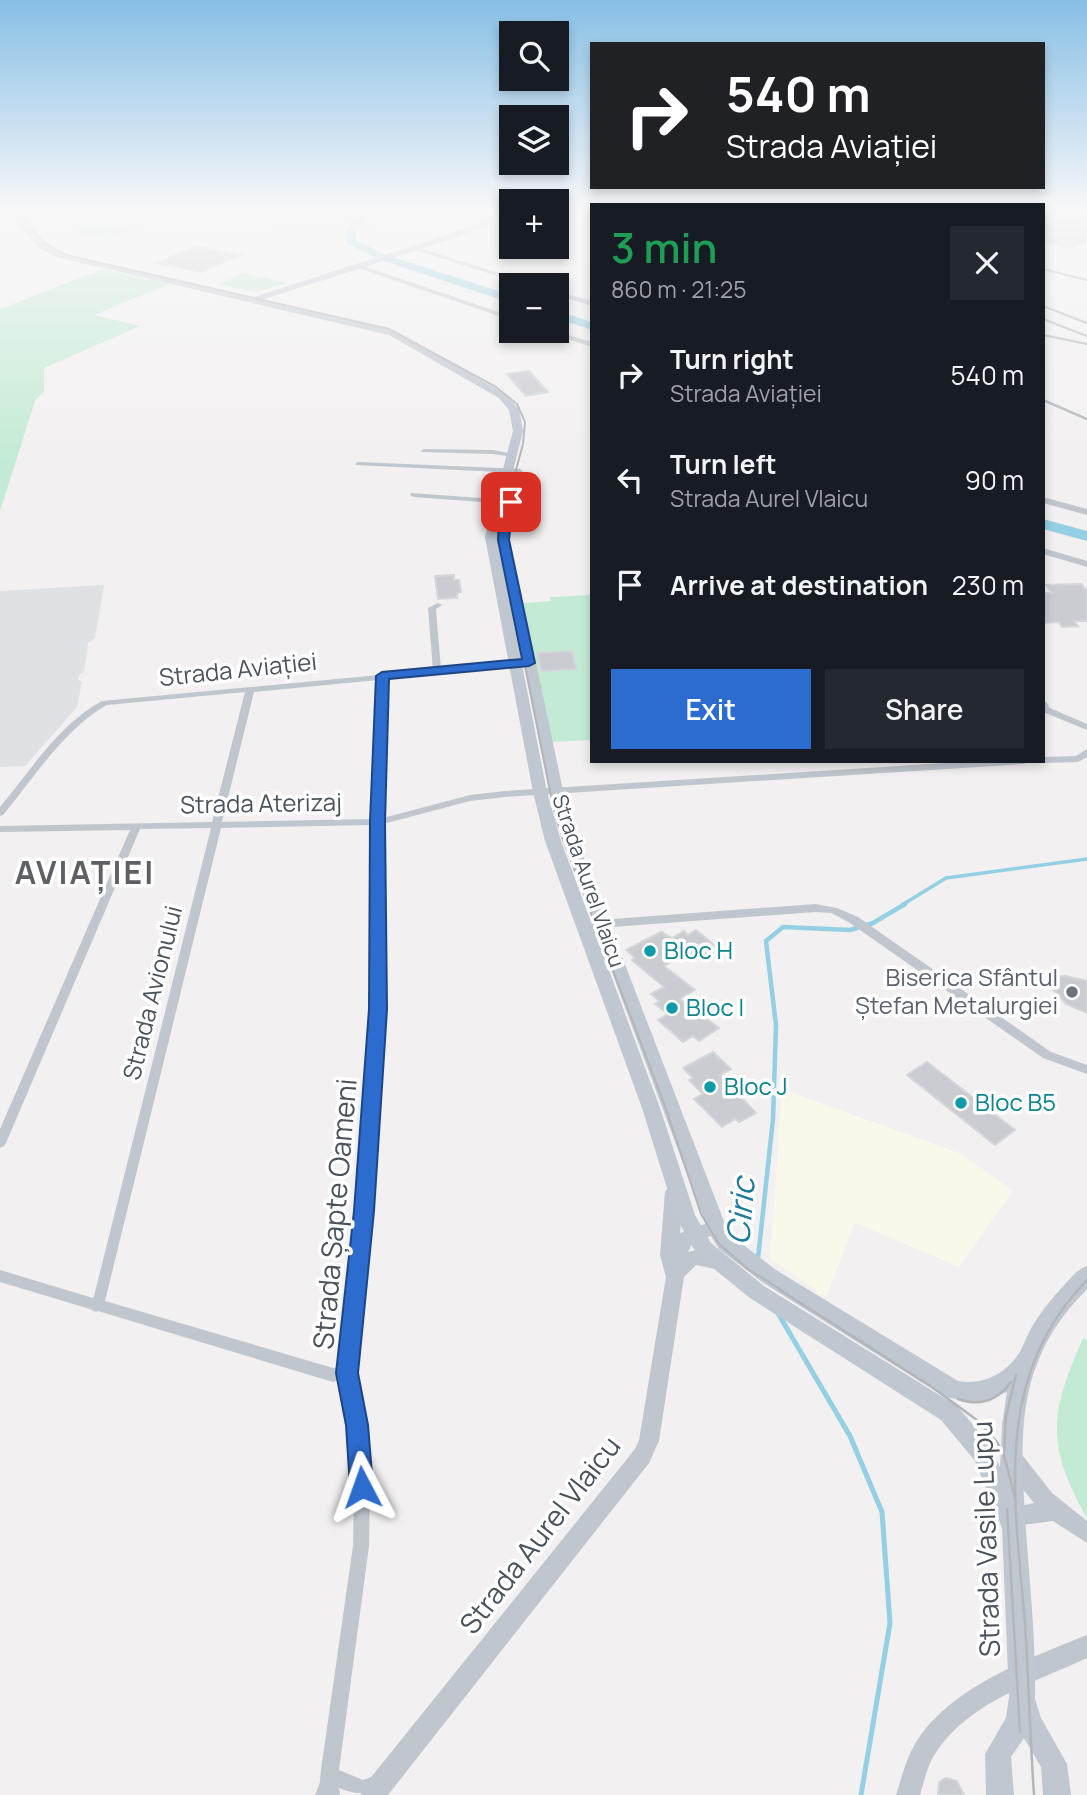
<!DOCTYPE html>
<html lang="en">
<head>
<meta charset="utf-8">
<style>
	body { margin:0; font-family:Manrope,sans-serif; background:#242831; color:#f1f3f6; height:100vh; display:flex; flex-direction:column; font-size:26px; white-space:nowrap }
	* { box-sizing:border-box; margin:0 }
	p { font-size:23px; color:#9ea1a6 }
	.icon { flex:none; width:38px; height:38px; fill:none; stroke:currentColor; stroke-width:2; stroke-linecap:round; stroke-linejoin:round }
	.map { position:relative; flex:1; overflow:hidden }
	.details { position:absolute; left:590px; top:203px; width:455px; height:560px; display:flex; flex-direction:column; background:#171b24; border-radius:0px; box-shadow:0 4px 10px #0003 }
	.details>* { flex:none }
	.top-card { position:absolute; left:590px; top:42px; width:455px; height:147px; border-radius:0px; box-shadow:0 4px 10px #0003; background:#202124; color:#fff; overflow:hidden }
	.buttons { position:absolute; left:499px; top:21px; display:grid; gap:14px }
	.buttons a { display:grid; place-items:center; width:70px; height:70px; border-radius:0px; background:#171b24; box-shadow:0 4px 10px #0003; font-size:35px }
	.pin { position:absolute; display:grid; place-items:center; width:60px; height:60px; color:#fff; margin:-30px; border-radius:14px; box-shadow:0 4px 10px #0006 }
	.me { position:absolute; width:77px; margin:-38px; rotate:356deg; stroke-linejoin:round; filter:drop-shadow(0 0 5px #0008) }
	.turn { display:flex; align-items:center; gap:24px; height:147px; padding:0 21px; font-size:32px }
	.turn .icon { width:91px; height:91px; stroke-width:2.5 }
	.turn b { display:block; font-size:49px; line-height:60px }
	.round { display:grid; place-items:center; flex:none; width:74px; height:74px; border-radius:0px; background:#242831 }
	.overview { display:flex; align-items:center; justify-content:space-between; height:119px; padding:0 21px }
	h1 { font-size:42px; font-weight:600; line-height:52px; color:#1e9e55 }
	.action { display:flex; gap:14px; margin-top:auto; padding:14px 21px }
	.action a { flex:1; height:80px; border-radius:0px; background:#2c6ccf; color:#fff; font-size:28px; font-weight:600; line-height:80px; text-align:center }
	.action a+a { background:#242831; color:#f1f3f6 }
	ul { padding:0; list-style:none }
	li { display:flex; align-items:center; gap:21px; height:105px; padding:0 21px }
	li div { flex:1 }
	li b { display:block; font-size:26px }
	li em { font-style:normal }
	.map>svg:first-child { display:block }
</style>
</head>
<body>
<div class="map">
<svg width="1087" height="1795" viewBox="0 0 1087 1795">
	<rect width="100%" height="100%" fill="#f2f0f0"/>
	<!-- commercial -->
	<path fill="#faf7eb" d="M782,1089L962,1154L1013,1191L959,1267L855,1223L826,1297L770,1259Z"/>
	<!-- airport -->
	<path fill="#dfe1e4" d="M104,585L95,638L88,643L84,672L80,674L78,680L82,682L77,707L25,766L0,767V591Z"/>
	<!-- green -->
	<path fill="#c3ebd4" d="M56,210H376L360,228L379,231L305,230L183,211L105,239L80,233Z
		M103,269L169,284L94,315L140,326L44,368V391L35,401L0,511V309Z
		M244,273L287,283L254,292L219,284Z
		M591,595V740L550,742L523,603L551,601L550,597Z
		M1083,1338L1087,1340V1518C1045,1443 1050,1414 1083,1338Z"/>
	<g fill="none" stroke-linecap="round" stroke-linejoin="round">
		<!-- stream-far2 -->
		<path stroke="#95cfe3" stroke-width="3.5" d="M902,905L946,878L1087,859"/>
		<!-- stream-far1 -->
		<path stroke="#95cfe3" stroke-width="4.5" d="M758,1258L773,1119L776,1025L766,941L783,927L850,930L873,923L905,904"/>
		<!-- stream -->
		<path stroke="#95cfe3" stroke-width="5" d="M779,1315L850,1436L882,1512L890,1623L861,1795"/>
		<!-- river -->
		<path fill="#95cfe3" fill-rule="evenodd" d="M361,210H371L356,230V240L383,254L511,295V303L375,258L346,243V230Z
			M556,310L592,322V330L556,318Z
			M1043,519L1087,531V541L1043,529Z"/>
	</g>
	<!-- building -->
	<path fill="#cbccd2" stroke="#d4d6da" stroke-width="2" d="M1043,210H1087V243L1069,248L1043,241Z
		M197,246L240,255L201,272L157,263Z
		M529,371L548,392L526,396L507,374Z
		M454,575V580H459L461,592L457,593V598L438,599L435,576Z
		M1081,584L1087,591V621H1074L1078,626L1062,627L1059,622L1043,623V593H1052L1046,585Z
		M572,651L576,669L541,671L537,653Z
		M696,930L719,949L697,959L689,952L664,966L695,990L680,999L719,1028L699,1041L693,1036L683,1042L658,1020L668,1014L655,1004L659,1001L651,994L664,987L632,960L635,958L626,950L661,932L672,938L684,931L688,935Z
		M1065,976L1087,981V1013L1066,1004L1053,990L1057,987L1054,982L1055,977Z
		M713,1052L731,1069L720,1075L756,1113L739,1122L735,1119L722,1127L694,1099L703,1094L689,1080L693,1078L683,1068Z
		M927,1062L1015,1130L995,1145L907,1075Z
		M946,1778L957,1781L964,1795H938L939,1782Z"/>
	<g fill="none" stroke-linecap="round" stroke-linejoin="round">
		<!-- minor -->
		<path fill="#c0c6cd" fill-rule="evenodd" d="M424,449L493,450L517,455L514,457L493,454L422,452L421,451Z
			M358,462L520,469L523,471L520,473L356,465L355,464Z
			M411,493L508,500L512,502L508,504L414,497L410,495Z
			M438,603L442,605L436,609L441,669L529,660L533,663L529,666L386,679L383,818L470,795L505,791L976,761H1029L1024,764L505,797L470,801L383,824L384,1009L371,1211L354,1373L364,1425L370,1487L369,1546L339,1770L363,1780L374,1776L380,1779L383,1785L380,1791C364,1795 353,1794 337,1787L340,1795H321L319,1791L321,1770L353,1546L354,1487L350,1425L341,1380L333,1382L98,1311L96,1312L90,1309L0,1282V1270L93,1298L94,1296L211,828L140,829L6,1143L4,1146L0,1148V1129L130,830L0,832V826L212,822L245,692L107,705C65,728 33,779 3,815L0,816V807C31,770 59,724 102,701L433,670L428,608ZM378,680L373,819L222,822L254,692ZM373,825L372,1009L357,1211L340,1367L333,1368L105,1301L221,828Z
			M1043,701L1046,702L1050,708L1087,724V730L1043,712Z
			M1087,749V757L1078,762L1043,763L1039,761H1043V757L1076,756Z
			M815,904L837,908L858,917L1051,1052L1087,1065V1074L1043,1058L850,923L831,913L815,912L585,929L580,925L585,921Z"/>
		<!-- tertiary -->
		<path fill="#c0c6cd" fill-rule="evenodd" d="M412,247H416L537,285H526L412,249Z
			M357,264L511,316V320L355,267Z
			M556,291L592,301V306L556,295Z
			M544,331H555L592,342V347Z
			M1043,497L1087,509V515L1043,503Z
			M1043,548L1087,561V567L1043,554Z
			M674,1185L680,1187L683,1192L680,1233L716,1220L722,1222L725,1227L722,1232L693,1242L688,1252C701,1248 710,1251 721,1256L724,1261L721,1266L715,1269L696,1265L684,1277L659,1441L649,1463L388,1795H361L364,1786L635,1449L639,1440L666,1277L660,1255L665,1192L668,1187Z
			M1012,1448L1019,1451L1052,1493L1087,1521V1543L1053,1521L1013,1526L1006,1523L1003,1516L1006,1509L1034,1503L1014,1478L1002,1458L1005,1451Z
			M1087,1635V1658C1033,1683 963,1704 932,1759C926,1770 924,1783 920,1795H896C902,1776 907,1756 918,1739C953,1686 1030,1658 1087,1635Z
			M328,1779L336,1783L340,1791L339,1795H315L320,1783Z"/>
		<!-- secondary -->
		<path fill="#bfc7d1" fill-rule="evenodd" d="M6,210H14L44,243L62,253L251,298L449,234L511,210V215L455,238L261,300L395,331L505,394L519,409L523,431L505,502L513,479L522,481L511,521L510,539L569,819L725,1224L733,1237L776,1270L958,1381C983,1386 1008,1373 1021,1350C1025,1342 1028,1333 1033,1325C1042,1310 1054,1296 1066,1283C1073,1276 1078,1269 1087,1266V1289C1067,1310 1050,1331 1039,1359C1018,1407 1022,1465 1025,1517C1029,1577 1036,1638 1035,1699L1041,1718L1067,1764L1071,1795H1043L1041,1767L1024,1738L1011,1757L1014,1795H986L985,1754L1006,1718L1009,1697L1002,1528L975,1461L941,1420L750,1298L697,1255L676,1217L642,1108L545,841L533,792L485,537L513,431L509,410L499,398L389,335L56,257L38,247ZM499,527L498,539L555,819L709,1233L719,1249L762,1282L945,1397L977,1403L1007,1392L1002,1425L1000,1467L991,1446L957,1406L764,1286L711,1243L695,1215L660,1108L561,841L547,792L497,537Z"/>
		<!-- tram-far1 -->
		<path stroke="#b3b5b9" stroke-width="2" d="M16,210L45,243L66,255L389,329L496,387L517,404L525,422L523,444L499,533L550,791L563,840L665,1106L701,1214L719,1244L748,1269L783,1291
			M1077,1291L1087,1280"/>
		<!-- tram -->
		<path stroke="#b3b5b9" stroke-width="2.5" d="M780,1290L929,1385L977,1420L997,1442L1004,1455L1016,1502
			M958,1399C980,1407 997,1401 1011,1382
			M1004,1453L1006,1416L1016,1375
			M1007,1509L1020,1732
			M1034,1795C1030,1738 1029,1681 1025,1625C1016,1507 992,1386 1078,1290"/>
		<!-- rail-far1 -->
		<path stroke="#b3b5b9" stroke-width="2" d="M1043,269L1087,280
			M1043,306L1087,323
			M1043,319L1087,336
			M1043,335L1087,344"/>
		<!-- rail -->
		<path stroke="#b3b5b9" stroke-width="2.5" d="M1043,400L1087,419"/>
	</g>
	<!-- sky -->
	<linearGradient id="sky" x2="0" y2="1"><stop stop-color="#87bfe6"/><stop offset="0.46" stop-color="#f9f8f8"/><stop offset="1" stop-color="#f9f8f8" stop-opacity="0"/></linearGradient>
	<rect width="1087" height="461" fill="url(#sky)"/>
	<!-- route -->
	<path fill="#2c6ccf" stroke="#1d4687" stroke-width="2" d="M507,499L516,502L511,521L509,540L535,663L529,666L389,679L385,822L387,1009L374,1211L358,1373L368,1425L373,1487L370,1495L362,1498L353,1495L350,1487L346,1425L336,1373L354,1211L369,1009L370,822L376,676L382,672L522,659L498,540L499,521Z"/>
	<!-- markers -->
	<g fill="#0f9aa8" stroke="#fff" stroke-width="2.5">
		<circle cx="650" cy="951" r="7"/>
		<circle cx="672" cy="1008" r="7"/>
		<circle cx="710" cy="1087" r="7"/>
		<circle cx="961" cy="1103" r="7"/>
	</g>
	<circle fill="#6b7280" stroke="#fff" stroke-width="2.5" cx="1072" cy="992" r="7"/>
	<g text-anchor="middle" stroke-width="7" stroke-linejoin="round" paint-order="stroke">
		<!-- far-street labels -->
		<g font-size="21" fill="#4a525b" stroke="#fff">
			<text transform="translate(588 881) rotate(71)" y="7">Strada Aurel Vlaicu</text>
		</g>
		<!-- street labels -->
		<g font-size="24" fill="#4a525b" stroke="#fff">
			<text transform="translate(238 670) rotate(-6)" y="8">Strada Aviației</text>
			<text transform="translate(261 804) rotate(-1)" y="8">Strada Aterizaj</text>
			<text transform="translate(153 993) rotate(-76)" y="8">Strada Avionului</text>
		</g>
		<!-- culture labels -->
		<g font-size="24" fill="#0d838f" stroke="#fff" text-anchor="start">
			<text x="664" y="959">Bloc H</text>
			<text x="686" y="1016">Bloc I</text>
			<text x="724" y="1095">Bloc J</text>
			<text x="975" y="1111">Bloc B5</text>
		</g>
		<!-- worship labels -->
		<g font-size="24" fill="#5b616d" stroke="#fff" text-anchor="end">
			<text x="1058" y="986">Biserica Sfântul<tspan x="1058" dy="28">Ștefan Metalurgiei</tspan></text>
		</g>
		<!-- near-street labels -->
		<g font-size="28" fill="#4a525b" stroke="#fff">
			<text transform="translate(335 1214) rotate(-85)" y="10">Strada Șapte Oameni</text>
			<text transform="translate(540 1535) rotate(-52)" y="10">Strada Aurel Vlaicu</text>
			<text transform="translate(986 1539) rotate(-92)" y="10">Strada Vasile Lupu</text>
		</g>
		<!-- district labels -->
		<g font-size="32" font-weight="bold" letter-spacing="2" fill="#5d6064" stroke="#fff">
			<text x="85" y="884">AVIAȚIEI</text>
		</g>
		<!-- near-water labels -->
		<g font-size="32" font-style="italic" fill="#1b7b9c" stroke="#fff">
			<text transform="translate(741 1211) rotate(-85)" y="11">Ciric</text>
		</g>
	</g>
</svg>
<div class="buttons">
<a><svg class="icon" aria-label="search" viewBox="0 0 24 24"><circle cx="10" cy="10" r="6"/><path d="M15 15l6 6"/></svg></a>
<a><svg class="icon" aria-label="layers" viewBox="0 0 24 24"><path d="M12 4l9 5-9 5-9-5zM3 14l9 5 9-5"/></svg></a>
<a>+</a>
<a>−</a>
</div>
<div class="pin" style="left:511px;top:502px;background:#d93025"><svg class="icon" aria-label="arrive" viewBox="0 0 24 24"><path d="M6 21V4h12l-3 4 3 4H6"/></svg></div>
<svg class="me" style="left:362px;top:1487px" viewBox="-20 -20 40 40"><path d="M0-17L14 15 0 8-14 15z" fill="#2c6ccf" stroke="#fff" stroke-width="4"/></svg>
<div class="top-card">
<div class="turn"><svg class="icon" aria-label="right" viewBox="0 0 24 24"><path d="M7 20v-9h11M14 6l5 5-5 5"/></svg><div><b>540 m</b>Strada Aviației</div></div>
</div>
<section class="details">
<div class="overview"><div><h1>3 min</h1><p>860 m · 21:25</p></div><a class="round"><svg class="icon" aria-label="close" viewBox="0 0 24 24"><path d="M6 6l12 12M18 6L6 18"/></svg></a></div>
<ul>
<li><svg class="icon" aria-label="right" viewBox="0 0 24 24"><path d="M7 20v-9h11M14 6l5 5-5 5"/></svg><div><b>Turn right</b><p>Strada Aviației</p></div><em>540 m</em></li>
<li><svg class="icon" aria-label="left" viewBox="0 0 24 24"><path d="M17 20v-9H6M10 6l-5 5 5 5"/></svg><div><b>Turn left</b><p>Strada Aurel Vlaicu</p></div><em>90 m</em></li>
<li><svg class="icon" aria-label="arrive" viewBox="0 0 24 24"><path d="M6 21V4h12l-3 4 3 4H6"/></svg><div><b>Arrive at destination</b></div><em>230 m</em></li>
</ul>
<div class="action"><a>Exit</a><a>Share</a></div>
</section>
</div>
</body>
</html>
